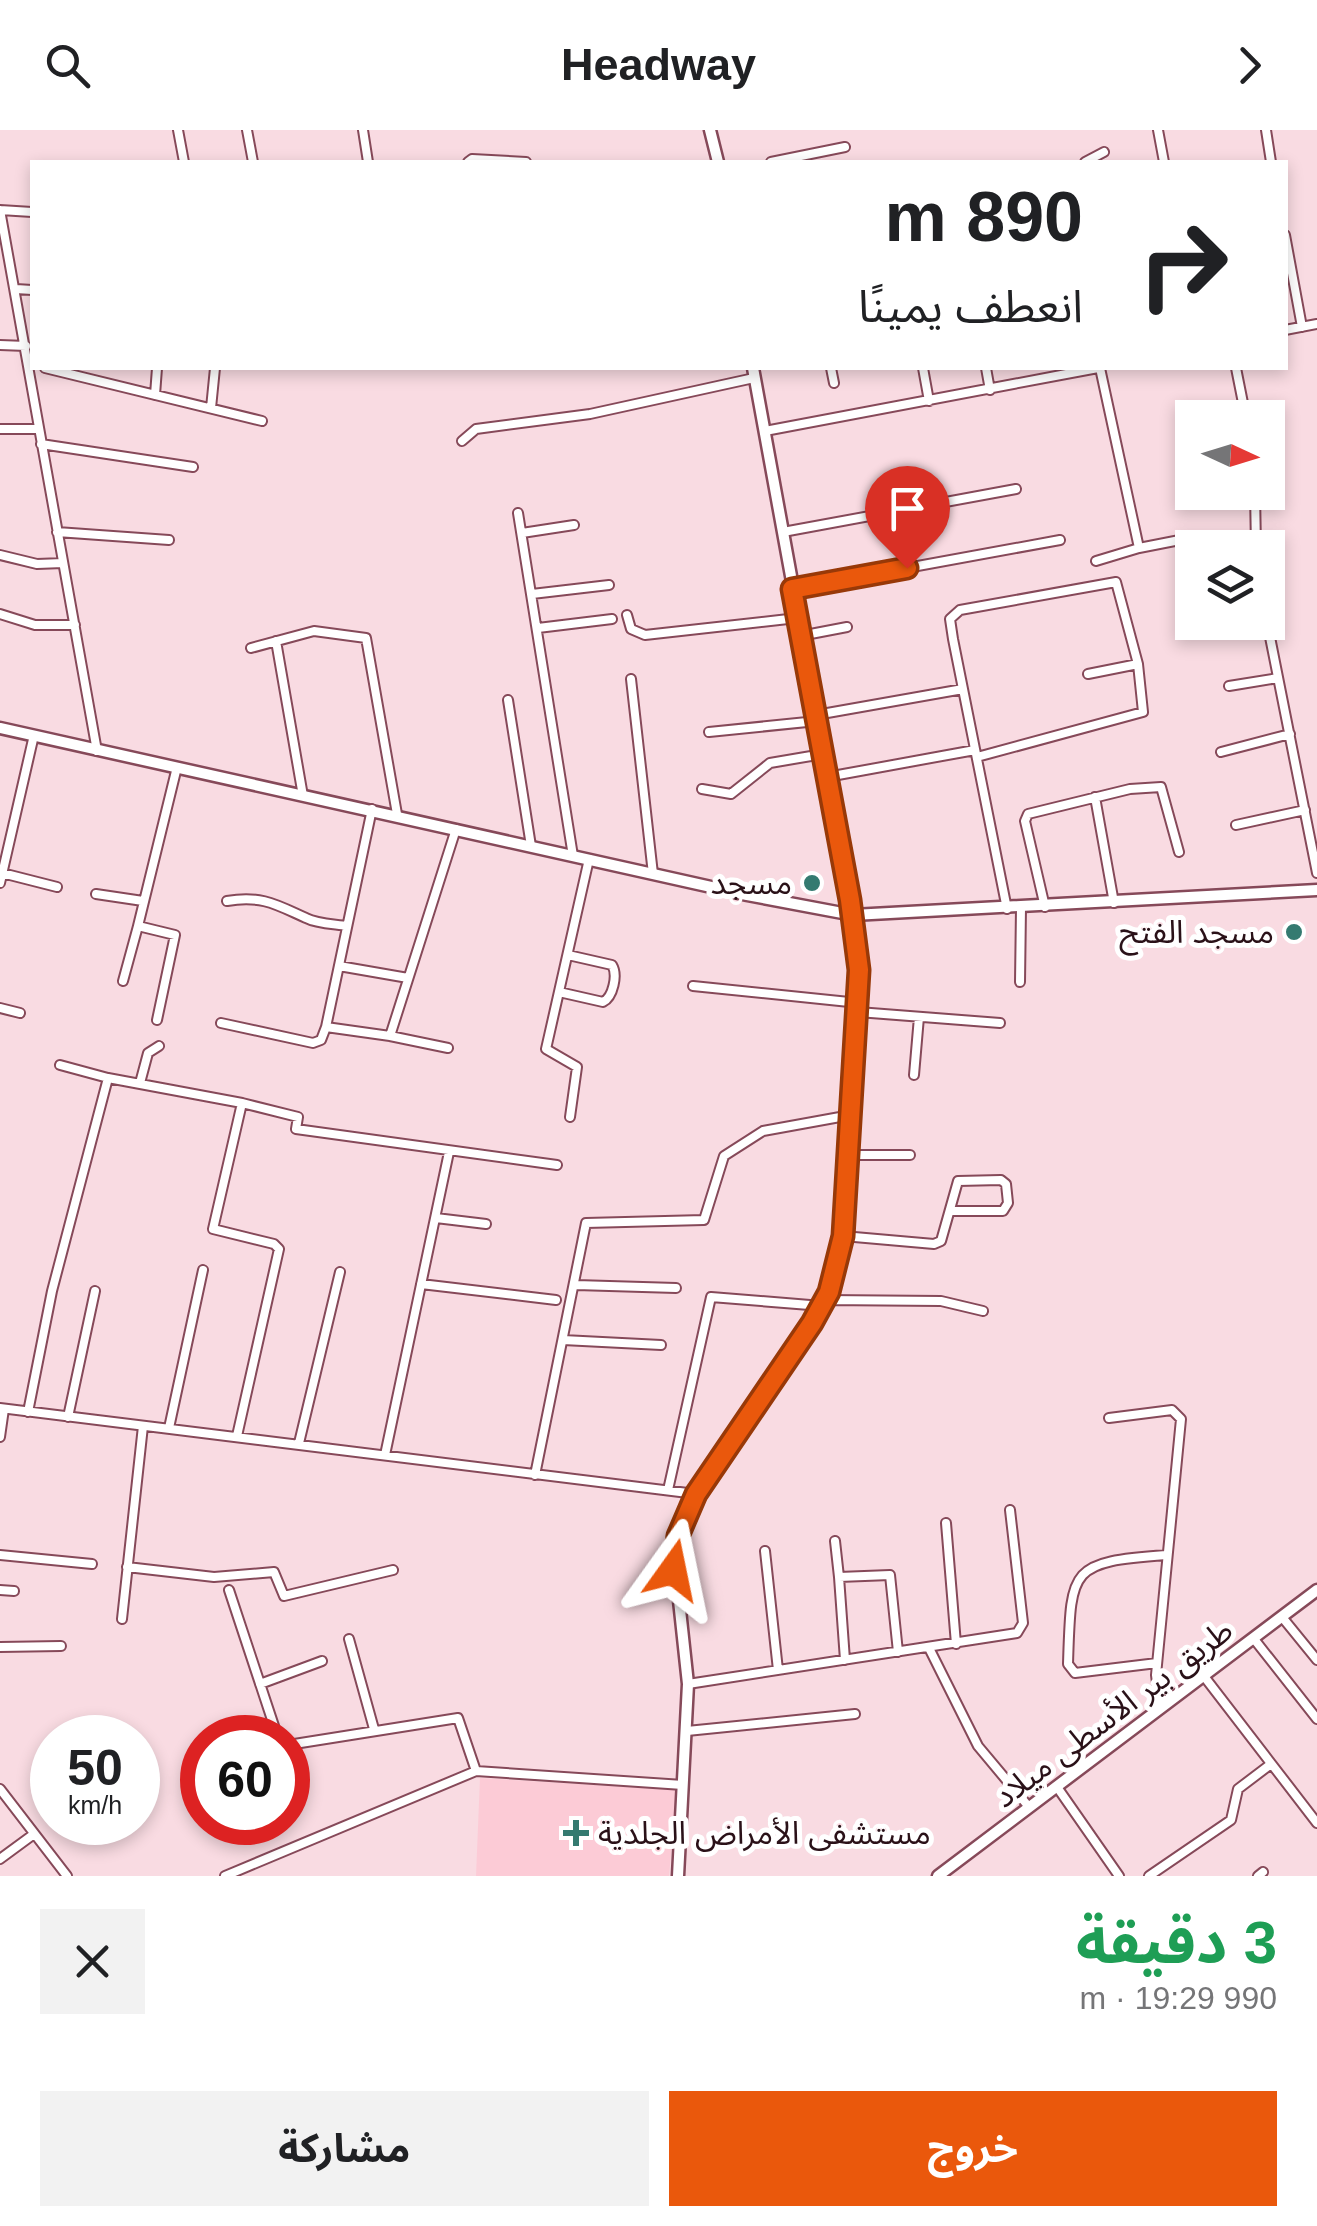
<!DOCTYPE html>
<html lang="ar">
<head>
<meta charset="utf-8">
<style>
	body { margin:0; font-family:Arial,"Noto Sans Arabic",sans-serif; background:#f2f2f2; color:#202124; direction:rtl; height:100vh; display:flex; flex-direction:column; font-size:38px; white-space:nowrap }
	* { box-sizing:border-box; margin:0 }
	p { font-size:32px; color:#757577 }
	.icon { flex:none; width:55px; height:55px; fill:none; stroke:currentColor; stroke-width:2; stroke-linecap:round; stroke-linejoin:round }
	.map { position:relative; height:1746px; overflow:hidden; direction:ltr }
	.panel { display:flex; flex-direction:column; background:#fff; flex:1 }
	.panel>* { flex:none }
	.banner { position:absolute; left:30px; top:30px; width:1258px; height:210px; border-radius:0px; box-shadow:0 5px 15px #0003; direction:rtl; background:#fff; color:#202124; overflow:hidden }
	.needle { width:65px; rotate:94deg }
	.fabs { position:absolute; left:1175px; top:270px; display:grid; gap:20px }
	.fabs a { display:grid; place-items:center; width:110px; height:110px; border-radius:0px; background:#fff; box-shadow:0 5px 15px #0003; font-size:50px }
	.speed { position:absolute; left:30px; top:1585px; display:flex; gap:20px; font-size:50px; font-weight:700; text-align:center }
	.speed>* { display:grid; place-content:center; width:130px; height:130px; border-radius:50%; background:#fff; box-shadow:0 5px 15px #0003; line-height:1 }
	.speed small { font-size:25px; font-weight:400 }
	.speed .limit { border:15px solid #d22; background:#fff; color:#111 }
	.pin { position:absolute; display:grid; place-items:center; width:85px; height:85px; color:#fff; margin:-102px -42px; border-radius:50% 50% 50% 0; rotate:-45deg; box-shadow:0 0 10px #0007 }
	.pin .icon { rotate:45deg }
	.me { position:absolute; width:110px; margin:-55px; rotate:12deg; stroke-linejoin:round; filter:drop-shadow(0 0 8px #0008) }
	.turn { display:flex; align-items:center; gap:35px; height:210px; padding:0 40px; font-size:45px }
	.turn .icon { width:130px; height:130px; stroke-width:2.5 }
	.turn b { display:block; font-size:70px; line-height:85px }
	.round { display:grid; place-items:center; flex:none; width:105px; height:105px; border-radius:0px; background:#f2f2f2 }
	.headline { display:flex; align-items:center; justify-content:space-between; height:170px; padding:0 40px }
	h1 { font-size:60px; font-weight:700; line-height:75px; color:#1e9e55 }
	.action { display:flex; gap:20px; margin-top:auto; padding:20px 40px }
	.action a { flex:1; height:115px; border-radius:0px; background:#ea580c; color:#fff; font-size:40px; font-weight:700; line-height:115px; text-align:center }
	.action a+a { background:#f2f2f2; color:#202124 }
	header { display:flex; justify-content:space-between; align-items:center; height:130px; padding:0 40px; background:#fff; font-size:45px; font-weight:700 }
	.map>svg:first-child { display:block }
</style>
</head>
<body>
<header><svg class="icon" aria-label="forward" viewBox="0 0 24 24"><path d="M9 5l7 7-7 7"/></svg>Headway<svg class="icon" aria-label="search" viewBox="0 0 24 24"><circle cx="10" cy="10" r="6"/><path d="M15 15l6 6"/></svg></header>
<div class="map">
<svg width="1317" height="1746" viewBox="0 0 1317 1746">
	<rect width="100%" height="100%" fill="#f9dbe2"/>
	<!-- built -->
	<path fill="#fccbd6" d="M480,1648L677,1660L669,1746H476Z"/>
	<g fill="none" stroke-linecap="round" stroke-linejoin="round">
		<defs>
			<path id="minor" d="M178,0L184,32
				M247,0L253,32
				M363,0L368,32
				M1158,0L1164,32
				M1266,0L1271,32
				M468,32L472,29L526,32
				M771,32L845,17
				M1085,32L1104,22
				M0,80L97,621
				M0,80L32,82
				M1285,105L1302,197
				M16,159L32,160
				M1285,200L1317,194
				M0,215L26,216
				M45,238L262,291
				M831,238L834,253
				M923,238L929,271
				M986,238L990,260
				M1236,238L1246,288
				M155,265L157,238
				M211,278L215,238
				M0,299H38
				M765,301L1098,238
				M462,311L476,299L590,284L754,248
				M41,314L193,337
				M1255,362L1256,418
				M518,383L573,726
				M57,402L169,410
				M783,402L1016,359
				M522,403L574,395
				M1139,418L1190,408
				M0,425L37,434L63,433
				M1096,431L1139,418L1100,238
				M792,459L1060,410
				M532,464L609,455
				M0,484L35,495H75
				M627,485L631,499L645,505L797,488
				M1201,492L1209,499L1252,492
				M1267,492L1317,743
				M538,498L612,489
				M800,506L847,497
				M276,511L303,666
				M251,518L314,501L366,508L397,684
				M1088,544L1138,534
				M631,549L653,744
				M1229,556L1278,548
				M508,570L531,716
				M816,585L963,559
				M709,602L817,591
				M1221,622L1290,604
				M977,627L1143,582L1138,534L1116,452L960,480L950,489L953,509L1007,779
				M827,647L975,620
				M702,659L731,664L770,633L823,624
				M1095,667L1114,773
				M1236,695L1305,680
				M2,743L57,757
				M0,753L34,605
				M96,764L143,771
				M227,771C262,765 277,775 306,788C317,794 335,794 347,796
				M1045,777L1025,691L1028,684L1130,659L1161,657L1179,722
				M339,836L408,848
				M123,851L138,796
				M1020,852L1021,778
				M693,856L859,873
				M559,862L603,872C613,867 618,845 612,835L568,825
				M0,878L20,883
				M858,882L1000,893
				M157,890L175,805L138,796L177,637
				M221,893L313,913L321,910L326,897L390,906
				M326,897L372,679
				M448,918L390,906L456,699
				M60,935L108,948
				M914,945L919,887
				M140,953L148,923L159,916
				M242,973L298,987L296,999L557,1035
				M570,987L577,937L546,919L589,729
				M847,1025H910
				M436,1088L486,1094
				M843,1106L934,1114L941,1111L958,1051L1001,1050L1006,1054L1008,1073L1003,1081H950
				M421,1154L556,1170
				M576,1155L676,1158
				M825,1170L941,1171L983,1181
				M563,1210L661,1215
				M0,1278L696,1364
				M28,1282L52,1161L108,948L242,973L213,1099L274,1114L279,1119L237,1306
				M68,1287L95,1161
				M1109,1288L1172,1280L1181,1289L1156,1545L1160,1577
				M169,1298L203,1140
				M0,1307L4,1279
				M299,1313L340,1142
				M385,1325L449,1022
				M535,1345L586,1093L704,1090L724,1026L763,1001L851,985
				M668,1360L711,1167L822,1176
				M946,1393L956,1514
				M835,1411L839,1447L890,1445L898,1522
				M765,1421L778,1540
				M0,1425L92,1434
				M127,1437L214,1447L274,1442L284,1466L393,1440
				M839,1447L845,1530
				M0,1460L14,1461
				M229,1460L278,1608
				M1282,1487L1317,1530
				M122,1489L143,1296
				M349,1509L374,1599
				M1254,1509L1317,1589
				M0,1517L61,1516
				M929,1518L978,1616L1029,1677
				M1157,1533L1075,1543L1068,1534C1071,1438 1069,1432 1166,1425
				M1203,1545L1317,1693
				M260,1554L322,1531
				M688,1554L1017,1503L1023,1493L1010,1380
				M687,1601L855,1584
				M288,1615L458,1588L476,1641
				M1057,1657L1119,1746
				M0,1659L67,1746
				M0,1729L34,1704
				M225,1746L476,1641L683,1655
				M1149,1746L1231,1690L1238,1659L1271,1634
				M1258,1746L1263,1742"/>
			<path id="major" d="M710,0L718,32
				M0,598L747,765L853,785L1317,760
				M678,1746L688,1554L674,1424L696,1364L813,1193L837,1140L859,873L850,769L753,238
				M938,1746L1317,1460"/>
		</defs>
		<!-- minor casing -->
		<use href="#minor" stroke="#864959" stroke-width="12"/>
		<!-- major casing -->
		<use href="#major" stroke="#864959" stroke-width="15"/>
		<!-- minor -->
		<use href="#minor" stroke="#fff" stroke-width="8"/>
		<!-- major -->
		<use href="#major" stroke="#fff" stroke-width="10"/>
	</g>
	<g fill="none" stroke-linecap="round" stroke-linejoin="round">
		<defs>
			<path id="route" d="M673,1440L678,1406L696,1364L812,1193L829,1162L843,1106L859,840L850,770L792,459L907,438"/>
		</defs>
		<!-- route casing -->
		<use href="#route" stroke="#983908" stroke-width="25"/>
		<!-- route -->
		<use href="#route" stroke="#ea580c" stroke-width="18"/>
	</g>
	<!-- markers -->
	<g fill="#347a70" stroke="#fff" stroke-width="4">
		<circle cx="812" cy="753" r="10"/>
		<circle cx="1294" cy="802" r="10"/>
		<path d="M571 1688h10v10h10v10h-10v10h-10v-10h-10v-10h10z"/>
	</g>
	<g text-anchor="middle" stroke-width="10" stroke-linejoin="round" paint-order="stroke">
		<!-- poi labels -->
		<g font-size="32" fill="#2a1118" stroke="#fff" text-anchor="end">
			<text x="792" y="764">مسجد</text>
			<text x="1274" y="813">مسجد الفتح</text>
			<text x="598" y="1714" text-anchor="start">مستشفى الأمراض الجلدية</text>
		</g>
		<!-- street labels -->
		<g font-size="32" fill="#2a1118" stroke="#fff">
			<text transform="translate(1113 1583) rotate(-37)" y="11">طريق بير الأسطى ميلاد</text>
		</g>
	</g>
</svg>
<div class="fabs">
<a><svg class="needle" viewBox="-14 -14 28 28"><path d="M0-13l5 13h-10z" fill="#e53935"/><path d="M0 13l5-13h-10z" fill="#757577"/></svg></a>
<a><svg class="icon" aria-label="layers" viewBox="0 0 24 24"><path d="M12 4l9 5-9 5-9-5zM3 14l9 5 9-5"/></svg></a>
</div>
<div class="speed"><div>50<small>km/h</small></div><div class="limit">60</div></div>
<div class="pin" style="left:907px;top:438px;background:#d93025"><svg class="icon" aria-label="arrive" viewBox="0 0 24 24"><path d="M6 21V4h12l-3 4 3 4H6"/></svg></div>
<svg class="me" style="left:673px;top:1440px" viewBox="-20 -20 40 40"><path d="M0-17L14 15 0 8-14 15z" fill="#ea580c" stroke="#fff" stroke-width="4"/></svg>
<div class="banner">
<div class="turn"><svg class="icon" aria-label="right" viewBox="0 0 24 24"><path d="M7 20v-9h11M14 6l5 5-5 5"/></svg><div><b>890 m</b>انعطف يمينًا</div></div>
</div>
</div>
<section class="panel">
<div class="headline"><div><h1>3 دقيقة</h1><p>990 m · 19:29</p></div><a class="round"><svg class="icon" aria-label="close" viewBox="0 0 24 24"><path d="M6 6l12 12M18 6L6 18"/></svg></a></div>
<div class="action"><a>خروج</a><a>مشاركة</a></div>
</section>
</body>
</html>
